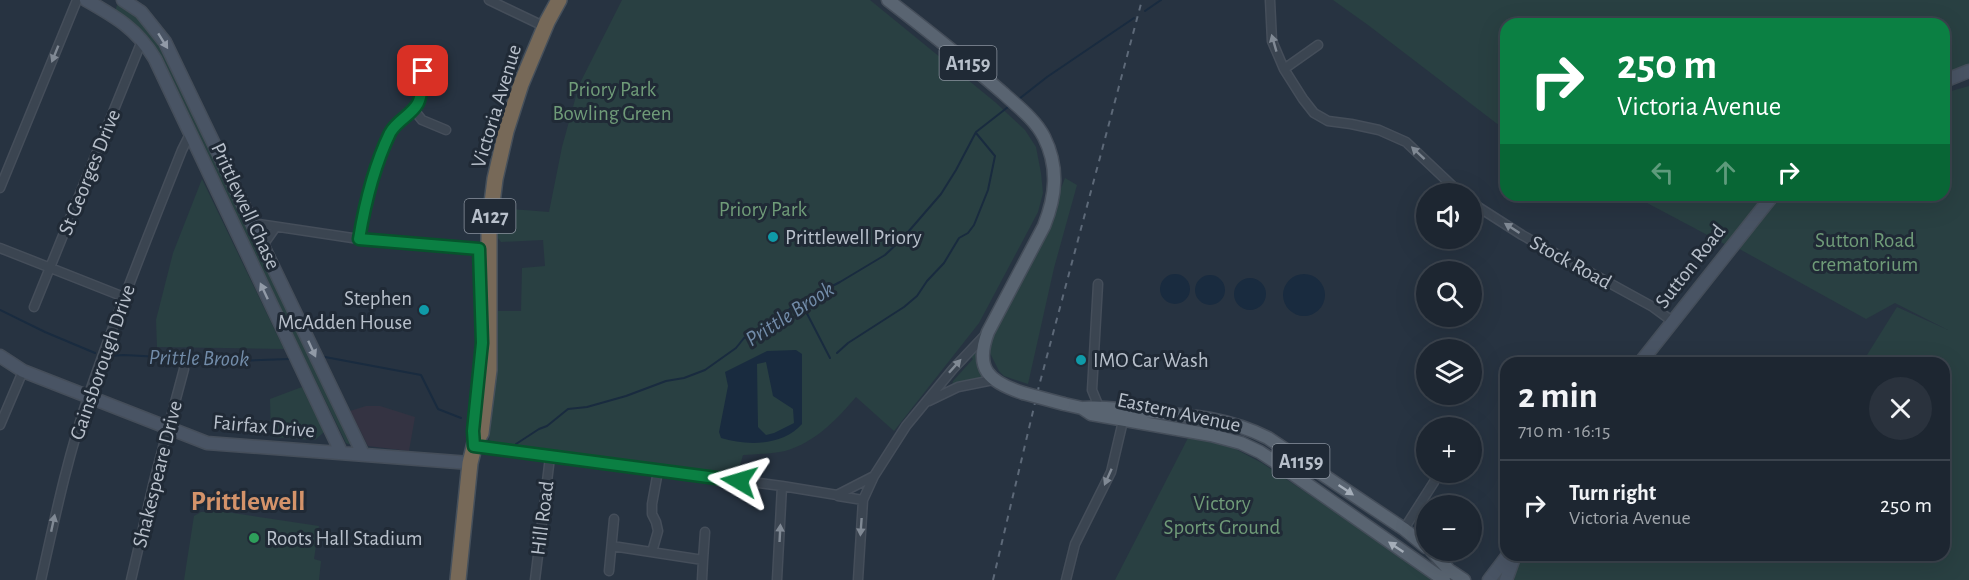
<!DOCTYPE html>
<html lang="en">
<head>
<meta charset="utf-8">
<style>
	body { margin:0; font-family:"Alegreya Sans",sans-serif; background:#2a323d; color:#f1f3f6; height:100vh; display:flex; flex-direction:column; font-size:22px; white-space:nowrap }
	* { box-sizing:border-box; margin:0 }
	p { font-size:20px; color:#a0a5ab }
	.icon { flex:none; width:33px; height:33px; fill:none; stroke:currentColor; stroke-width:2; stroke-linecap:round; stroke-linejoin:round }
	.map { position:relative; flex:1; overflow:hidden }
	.sheet { position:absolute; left:1500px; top:357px; width:450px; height:204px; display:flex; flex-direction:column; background:#1d2631; border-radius:18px; box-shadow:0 6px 24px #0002,0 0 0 2px #3b434d }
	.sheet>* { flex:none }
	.banner { position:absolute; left:1500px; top:18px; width:450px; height:183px; border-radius:18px; box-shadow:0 6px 24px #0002,0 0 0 2px #3b434d; background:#0b8043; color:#fff; overflow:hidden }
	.buttons { position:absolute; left:1416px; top:183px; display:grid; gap:12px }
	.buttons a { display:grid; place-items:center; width:66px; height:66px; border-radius:50%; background:#1d2631; box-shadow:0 6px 24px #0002,0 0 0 2px #3b434d; font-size:30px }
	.pin { position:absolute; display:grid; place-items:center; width:51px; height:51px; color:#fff; margin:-26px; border-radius:12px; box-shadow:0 3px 9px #0006 }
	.me { position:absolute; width:66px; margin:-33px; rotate:277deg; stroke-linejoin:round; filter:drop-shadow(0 0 4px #0008) }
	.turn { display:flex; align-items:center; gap:21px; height:126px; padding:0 18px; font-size:27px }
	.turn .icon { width:78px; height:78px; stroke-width:2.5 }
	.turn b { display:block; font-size:42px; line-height:51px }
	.lanes { display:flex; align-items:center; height:57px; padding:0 18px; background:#0003; justify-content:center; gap:30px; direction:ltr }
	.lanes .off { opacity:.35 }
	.round { display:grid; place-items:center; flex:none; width:63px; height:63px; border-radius:32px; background:#2a323d }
	.headline { display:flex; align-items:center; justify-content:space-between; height:102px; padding:0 18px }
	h1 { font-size:36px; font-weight:700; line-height:45px }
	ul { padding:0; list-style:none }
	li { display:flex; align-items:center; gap:18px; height:90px; padding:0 18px; border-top:2px solid #3b434d }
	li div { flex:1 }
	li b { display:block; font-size:22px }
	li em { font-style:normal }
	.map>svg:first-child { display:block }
</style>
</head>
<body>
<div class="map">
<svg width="1969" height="580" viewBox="0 0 1969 580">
	<rect width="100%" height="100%" fill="#273341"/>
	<!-- medical -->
	<path fill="#343342" d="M366,406H380L415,417L409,451L368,446L350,411Z"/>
	<!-- green -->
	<path fill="#294042" d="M622,0H870L995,102L1025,130L1036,147L1041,173L1043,193L1038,212L979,323L894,431L856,397C836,420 816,442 785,451C772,454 756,454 743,455L737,476L670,465V469L519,448L498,445L489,440L497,349L498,311H521L522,268L545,266L543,240L501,242L496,236L497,208L549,212L562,147L579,85Z
		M1333,0H1969V71L1944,81V24H1506V129L1496,123L1368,25Z
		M122,3L141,17L156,33L354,446L346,443L156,55L115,12L117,5Z
		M1969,86V580H1514L1517,568L1524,555H1944V363H1862L1897,307L1948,330L1895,303L1866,319L1734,246L1780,195H1944V93Z
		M1065,178L1077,185L1054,268L1028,384L1004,376L999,371L989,351L992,333L1046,227Z
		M202,179L284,349L157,347L156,320L173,253Z
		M1632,195H1773L1730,247Z
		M979,342L986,378L952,386L953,381L973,359L969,355Z
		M302,387L324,432L315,440L271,437L270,399Z
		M1188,438L1228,445L1262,463L1437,580H1115Z
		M220,511L319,526L314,559L321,561L319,580H184L194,516L201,512Z"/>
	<!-- water -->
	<path fill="#192b3f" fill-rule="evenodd" d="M1160 289a15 15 0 1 1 30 0a15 15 0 1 1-30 0Z
		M1283 295a21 21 0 1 1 42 0a21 21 0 1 1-42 0Z
		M1195 290a15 15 0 1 1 30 0a15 15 0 1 1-30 0Z
		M1234 294a16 16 0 1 1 32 0a16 16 0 1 1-32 0Z
		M796,350L802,354V424C783,446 747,446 721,438L719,432L728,386L725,372L767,351ZM766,362L773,396L793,409L794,423L774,433L766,435L758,427L757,364Z"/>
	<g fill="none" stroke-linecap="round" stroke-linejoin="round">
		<!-- stream -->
		<path stroke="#192b3f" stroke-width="2" d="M1145,11L1161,0
			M1019,99L1047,77L1134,18
			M801,302L830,358
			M0,310L45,332L95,353
			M837,353L848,343L904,307L917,296L927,281L944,263L959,238L968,233L974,225L988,190L995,156L976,133
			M109,356L124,355L235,361L289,359
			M325,357L421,375L438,409L461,418
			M516,444L539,429L547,426L568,409L587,407L626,396L666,381L684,378L705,370L736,348L744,338L767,328L792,307L840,282L885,255L902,239L941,194L956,170L976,132L1008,107"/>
		<defs>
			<path id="street" d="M489,0L537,23
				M1270,0L1272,41L1284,69L1303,99L1314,113L1328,121L1351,124L1379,130L1406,142L1461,194
				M427,60C421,76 424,96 414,110L422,120L446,130
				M1284,69L1318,45
				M0,188L77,0
				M1472,203L1522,235L1653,307L1672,321
				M252,223L359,239L479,249
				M359,239L367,194L389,137L396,124L414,110
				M263,245L275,228
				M0,248L124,297
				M1098,284L1092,390L1099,407
				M34,307L141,43V38
				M929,401L958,387L993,380
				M0,425L23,371
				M474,446L782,486L837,495L874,476L906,426L953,369L986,334
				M838,496L863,500
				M1404,529L1434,482
				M612,546L703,560L705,532
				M652,552L658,531L656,522L652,514V504L658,471
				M609,571L614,519
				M41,580C55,517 68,455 89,394C117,312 150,231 182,150L191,132
				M131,580L154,481L184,369
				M535,580L550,457
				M702,580L703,560
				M777,580L782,486
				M858,580L863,500L874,476
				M1066,580L1075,544L1111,472L1123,421"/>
			<path id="secondary" d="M86,0C116,17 137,29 155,59L341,452
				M123,0L141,12L165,42L363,454
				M1944,81L1969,71
				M0,356L23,371L207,443L470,463
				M1640,363L1773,195
				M1489,580L1508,555
				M1506,580L1515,555"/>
			<path id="primary" d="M888,0C927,30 966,61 1003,93C1017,106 1035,119 1044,137C1059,167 1056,196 1044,226L988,332C974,369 989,382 1023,393
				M1064,404L1082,408L1091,414L1211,435L1241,443L1260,452L1280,465L1444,580
				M1084,408C1103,406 1121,410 1140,411C1186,415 1226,417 1268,438L1404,529L1426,547
				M1431,550L1449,570L1464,580"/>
			<path id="highway" d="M458,580L470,463L475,443L481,433L489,370V227L495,179L506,131L521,84L547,22L559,0"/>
		</defs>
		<!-- street casing -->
		<use href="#street" stroke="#454e5a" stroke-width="11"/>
		<!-- secondary casing -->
		<use href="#secondary" stroke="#454e5a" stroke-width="15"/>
		<!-- primary casing -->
		<use href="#primary" stroke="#454e5a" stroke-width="15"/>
		<!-- highway casing -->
		<use href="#highway" stroke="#46505b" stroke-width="18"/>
		<!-- street -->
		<use href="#street" stroke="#3b4551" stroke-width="8"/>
		<!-- secondary -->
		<use href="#secondary" stroke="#495464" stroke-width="12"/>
		<!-- primary -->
		<use href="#primary" stroke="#596471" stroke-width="12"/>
		<!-- highway -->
		<use href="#highway" stroke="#776958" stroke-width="15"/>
		<!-- rail -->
		<path stroke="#5d6978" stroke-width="2" stroke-dasharray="6 6" stroke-linecap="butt" d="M993,580L1039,386L1142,0"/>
		<defs>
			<path id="primary-bridge" d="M1023,393L1064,404"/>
		</defs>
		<!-- primary-bridge casing -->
		<use href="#primary-bridge" stroke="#454e5a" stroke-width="15" stroke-linecap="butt"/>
		<!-- primary-bridge -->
		<use href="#primary-bridge" stroke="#596471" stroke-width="12"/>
	</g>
	<!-- one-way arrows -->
	<defs><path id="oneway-solid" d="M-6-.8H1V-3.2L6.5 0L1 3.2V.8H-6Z" transform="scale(1.5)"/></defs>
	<g fill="#919aa7">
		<use href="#oneway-solid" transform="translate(163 41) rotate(58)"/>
		<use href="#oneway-solid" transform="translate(264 291) rotate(-115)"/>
		<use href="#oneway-solid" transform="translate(312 349) rotate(65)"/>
	</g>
	<g fill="#808994">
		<use href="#oneway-solid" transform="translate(1274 43) rotate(-106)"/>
		<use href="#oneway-solid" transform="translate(55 54) rotate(112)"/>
		<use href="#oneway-solid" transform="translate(1418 153) rotate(-137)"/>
		<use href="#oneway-solid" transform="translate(1512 228) rotate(-147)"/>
		<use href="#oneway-solid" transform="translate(955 366) rotate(-48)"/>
		<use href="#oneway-solid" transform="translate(1108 477) rotate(114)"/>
		<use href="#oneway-solid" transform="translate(53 523) rotate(-78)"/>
		<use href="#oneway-solid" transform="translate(861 527) rotate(94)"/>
		<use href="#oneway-solid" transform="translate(780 533) rotate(-87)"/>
	</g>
	<g fill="#a5aeb9">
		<use href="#oneway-solid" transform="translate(1346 490) rotate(34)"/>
		<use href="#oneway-solid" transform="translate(1396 547) rotate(-146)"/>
	</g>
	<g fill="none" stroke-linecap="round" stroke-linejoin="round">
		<defs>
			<path id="route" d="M423,71C421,82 423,93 418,103C412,115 397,120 390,133C374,166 365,203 359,239L479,249L482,343L473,431L474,446L739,481"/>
		</defs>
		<!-- route casing -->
		<use href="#route" stroke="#07532c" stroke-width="15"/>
		<!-- route -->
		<use href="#route" stroke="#0b8043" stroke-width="10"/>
	</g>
	<!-- markers -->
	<g fill="#0f9aa8" stroke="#202a36" stroke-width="2">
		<circle cx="773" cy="237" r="6"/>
		<circle cx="424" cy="310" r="6"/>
		<circle cx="1081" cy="360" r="6"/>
	</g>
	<circle fill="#2e9e5b" stroke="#202a36" stroke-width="2" cx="254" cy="538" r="6"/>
	<g text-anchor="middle" stroke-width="6" stroke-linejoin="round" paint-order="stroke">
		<!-- shield labels -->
		<g fill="#202a36" stroke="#8a939e" stroke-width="1.5">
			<rect x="939.5" y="46" width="57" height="34" rx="4.5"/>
			<rect x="464.5" y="199" width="51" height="34" rx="4.5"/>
			<rect x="1272.5" y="444" width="57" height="34" rx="4.5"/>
		</g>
		<g font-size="20" font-weight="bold" fill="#b8c0cb">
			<text x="968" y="70">A1159</text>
			<text x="490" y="223">A127</text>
			<text x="1301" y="468">A1159</text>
		</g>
		<!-- park labels -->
		<g font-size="21" fill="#6f9b78" stroke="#202a36">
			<text x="612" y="96">Priory Park<tspan x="612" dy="24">Bowling Green</tspan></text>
			<text x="763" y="216">Priory Park</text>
			<text x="1865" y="247">Sutton Road<tspan x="1865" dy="24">crematorium</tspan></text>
			<text x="1222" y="510">Victory<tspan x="1222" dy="24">Sports Ground</tspan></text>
		</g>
		<!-- street labels -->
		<g font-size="21" fill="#b8c0cb" stroke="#202a36">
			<text transform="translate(496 106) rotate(-73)" y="7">Victoria Avenue</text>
			<text transform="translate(89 172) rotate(-68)" y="7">St Georges Drive</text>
			<text transform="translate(246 206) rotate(65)" y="7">Prittlewell Chase</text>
			<text transform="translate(1571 262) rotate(29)" y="7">Stock Road</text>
			<text transform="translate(1690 266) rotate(-52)" y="7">Sutton Road</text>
			<text transform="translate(102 362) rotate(-71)" y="7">Gainsborough Drive</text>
			<text transform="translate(1179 412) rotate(12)" y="7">Eastern Avenue</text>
			<text transform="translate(264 426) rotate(5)" y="7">Fairfax Drive</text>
			<text transform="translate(157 474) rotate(-76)" y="7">Shakespeare Drive</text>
			<text transform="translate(542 518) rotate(-83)" y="7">Hill Road</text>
		</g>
		<!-- poi labels -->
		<g font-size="21" fill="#b8c0cb" stroke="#202a36" text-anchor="start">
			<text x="785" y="244">Prittlewell Priory</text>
			<text x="412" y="305" text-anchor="end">Stephen<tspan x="412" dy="24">McAdden House</tspan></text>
			<text x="1093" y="367">IMO Car Wash</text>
			<text x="266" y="545">Roots Hall Stadium</text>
		</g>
		<!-- water labels -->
		<g font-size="22" font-style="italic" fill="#728ca9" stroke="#202a36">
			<text transform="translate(789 313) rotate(-33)" y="8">Prittle Brook</text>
			<text transform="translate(199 357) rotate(1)" y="8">Prittle Brook</text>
		</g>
		<!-- district labels -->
		<g font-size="27" font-weight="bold" fill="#d4936a" stroke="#202a36">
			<text x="248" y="510">Prittlewell</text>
		</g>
	</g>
</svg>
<div class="buttons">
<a><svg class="icon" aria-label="sound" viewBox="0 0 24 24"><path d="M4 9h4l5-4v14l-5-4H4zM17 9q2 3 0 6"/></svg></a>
<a><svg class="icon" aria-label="search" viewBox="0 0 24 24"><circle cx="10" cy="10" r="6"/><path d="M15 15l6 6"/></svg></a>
<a><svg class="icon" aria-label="layers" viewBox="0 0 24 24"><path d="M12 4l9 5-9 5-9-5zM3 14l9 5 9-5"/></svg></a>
<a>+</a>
<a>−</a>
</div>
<div class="pin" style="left:423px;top:71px;background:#d93025"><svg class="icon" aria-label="arrive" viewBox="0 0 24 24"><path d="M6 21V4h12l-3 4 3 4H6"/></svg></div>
<svg class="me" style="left:739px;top:481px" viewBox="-20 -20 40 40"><path d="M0-17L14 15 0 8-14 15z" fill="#0b8043" stroke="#fff" stroke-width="4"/></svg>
<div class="banner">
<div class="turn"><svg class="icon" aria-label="right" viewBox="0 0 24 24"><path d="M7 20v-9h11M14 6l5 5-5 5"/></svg><div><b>250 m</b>Victoria Avenue</div></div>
<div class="lanes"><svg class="icon off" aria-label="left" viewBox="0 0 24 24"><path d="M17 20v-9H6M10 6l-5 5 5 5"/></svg><svg class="icon off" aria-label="ahead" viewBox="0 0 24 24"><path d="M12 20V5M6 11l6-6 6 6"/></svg><svg class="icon" aria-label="right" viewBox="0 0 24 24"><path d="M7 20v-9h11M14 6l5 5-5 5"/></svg></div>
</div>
<section class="sheet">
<div class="headline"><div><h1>2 min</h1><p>710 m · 16:15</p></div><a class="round"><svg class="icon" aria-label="close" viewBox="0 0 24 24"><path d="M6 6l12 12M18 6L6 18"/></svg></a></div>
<ul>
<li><svg class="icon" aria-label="right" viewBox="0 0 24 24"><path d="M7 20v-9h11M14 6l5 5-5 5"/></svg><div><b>Turn right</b><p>Victoria Avenue</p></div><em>250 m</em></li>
</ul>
</section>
</div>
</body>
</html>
